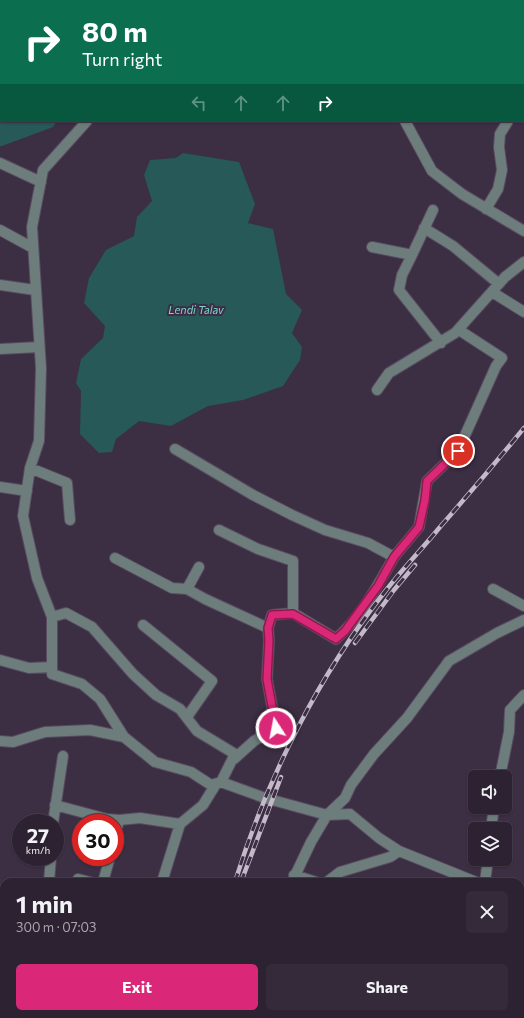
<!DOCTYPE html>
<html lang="en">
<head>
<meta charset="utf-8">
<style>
	body { margin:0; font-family:Commissioner,sans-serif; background:#352a3a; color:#f1f3f6; height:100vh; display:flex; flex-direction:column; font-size:15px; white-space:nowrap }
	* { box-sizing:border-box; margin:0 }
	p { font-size:13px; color:#a7a4ac }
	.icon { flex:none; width:22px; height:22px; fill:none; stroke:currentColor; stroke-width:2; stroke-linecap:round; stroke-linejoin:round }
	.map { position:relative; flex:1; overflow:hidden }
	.panel { position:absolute; left:0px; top:878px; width:524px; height:140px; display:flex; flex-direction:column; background:#2d2232; border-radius:12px 12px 0 0; box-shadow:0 1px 3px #0004,0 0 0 1px #483f4d }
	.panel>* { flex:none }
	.banner { position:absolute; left:0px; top:0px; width:524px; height:122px; box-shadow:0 1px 3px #0004,0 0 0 1px #483f4d; background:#0b6e4f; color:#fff; overflow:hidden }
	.fabs { position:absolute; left:468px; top:770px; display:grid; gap:8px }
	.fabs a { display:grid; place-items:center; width:44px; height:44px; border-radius:6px; background:#2d2232; box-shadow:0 1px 3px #0004,0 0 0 1px #483f4d; font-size:20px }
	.speed { position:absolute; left:12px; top:814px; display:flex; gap:8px; font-size:20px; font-weight:700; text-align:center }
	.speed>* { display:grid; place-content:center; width:52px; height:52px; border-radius:50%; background:#2d2232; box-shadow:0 1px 3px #0004,0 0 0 1px #483f4d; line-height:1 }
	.speed small { font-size:10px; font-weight:400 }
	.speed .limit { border:6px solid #d22; background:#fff; color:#111 }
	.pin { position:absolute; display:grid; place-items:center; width:34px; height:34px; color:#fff; margin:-17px; border:2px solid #fff; border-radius:50%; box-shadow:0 1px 4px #0007 }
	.me { position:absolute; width:44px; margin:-22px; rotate:349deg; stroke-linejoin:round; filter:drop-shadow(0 0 3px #0008) }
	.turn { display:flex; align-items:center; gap:14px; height:84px; padding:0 16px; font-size:18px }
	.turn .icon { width:52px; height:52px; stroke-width:2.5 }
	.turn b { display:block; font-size:28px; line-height:34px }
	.lanes { display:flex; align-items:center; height:38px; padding:0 16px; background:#0003; justify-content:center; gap:20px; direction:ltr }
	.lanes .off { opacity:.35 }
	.round { display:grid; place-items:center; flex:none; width:42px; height:42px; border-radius:6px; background:#352a3a }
	.overview { display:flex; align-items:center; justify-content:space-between; height:68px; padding:0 16px }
	h1 { font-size:24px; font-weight:700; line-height:30px }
	.button { display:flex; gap:8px; margin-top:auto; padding:8px 16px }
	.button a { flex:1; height:46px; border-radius:6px; background:#db2777; color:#fff; font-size:16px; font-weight:700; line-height:46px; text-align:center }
	.button a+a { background:#352a3a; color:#f1f3f6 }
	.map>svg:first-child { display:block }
</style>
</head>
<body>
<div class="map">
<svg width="524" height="1018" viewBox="0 0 524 1018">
	<rect width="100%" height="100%" fill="#3c2e43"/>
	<!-- water -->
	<path fill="#265958" d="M0,0H105L1,1V121H57L53,127L2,146H0Z
		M183,153L239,162L255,204L248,223L273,229L286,294L302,310L292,333L302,347L300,360L283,386L243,400L208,406L171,426L139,421L116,439L112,452L99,453L80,434L81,391L76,383L81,359L103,338L105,326L84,303L89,278L106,250L134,236L137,217L152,201L144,175L150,160L176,158Z"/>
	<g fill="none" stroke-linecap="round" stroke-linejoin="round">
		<defs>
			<path id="minor" d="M140,0L142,1
				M212,0L220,1
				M389,0L391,1
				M258,1L259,0
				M420,1V0
				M515,1V0
				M523,3L524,2
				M523,106H524
				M87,121L43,170L32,227L41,368L39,441L30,468L23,516L37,578L52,617V674L82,684L100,699L124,737L155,762L191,772L211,785L221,782L265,798L327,815L350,814L379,838L399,851L476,882
				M405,121L432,171L462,194L524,231
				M0,163L41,182
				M486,209L498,189L502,170L499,147L500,134L508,121
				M424,228L453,246L499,284
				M0,230L33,248
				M372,247L412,255L433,210
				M412,255L402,275L399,290L441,343
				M0,285L35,290
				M492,292L524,312
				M0,349L39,347
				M377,390L389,373L455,333L505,277L524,262
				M175,449L253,495L292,515L325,530L368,543L394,557C378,585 361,617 336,639L293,613L272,615L268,628
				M30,468L67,483L70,520
				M0,487L27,491
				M219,530L258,549L293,561V613
				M394,557L419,527L427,481L458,451L496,366L502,358L459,330
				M115,558L172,588L187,589L205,599L268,628L269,640L267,679L276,728L254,741L234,759
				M187,589L199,567
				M493,589L524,606
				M52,617L66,613L92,627L133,674L156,695L180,709L197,731L235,754L221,782
				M143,625L212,681L187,717
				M0,660L29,668L52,667
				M0,741L13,742L45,732L90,730L124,737
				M500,777L509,732L510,710L524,695
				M55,805L107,819L119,820L140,818L180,824L203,805L216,784
				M53,823L63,756
				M491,829L494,807
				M115,836L119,820
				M294,875L316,882
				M78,879L90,882
				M49,882L51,857
				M103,882L110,857
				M162,882L180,824
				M292,882L311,842L327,815L345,798L351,785L374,754L407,718L449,661L497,633L524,620
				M327,882L340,872L390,857L399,851
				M485,882L488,859
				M520,896L524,898
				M0,963L4,959
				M520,983H524
				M141,1014V1018
				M328,1014L330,1018
				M70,1018L71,1014
				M228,1018L231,1014"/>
		</defs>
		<!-- minor casing -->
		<use href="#minor" stroke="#594c60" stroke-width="12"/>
		<!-- minor -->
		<use href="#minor" stroke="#6d7d7c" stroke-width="10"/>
		<defs>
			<path id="rail" d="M355,643L394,590L415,565
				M235,882C267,778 319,674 387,589C404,567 423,548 440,527C469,494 497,461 524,428
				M241,882L281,777
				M199,1018L200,1014"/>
		</defs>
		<!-- rail casing -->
		<use href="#rail" stroke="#c3b9c9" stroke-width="4.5"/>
		<!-- rail -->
		<use href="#rail" stroke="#3c2e43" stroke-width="3" stroke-dasharray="9" stroke-linecap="butt"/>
	</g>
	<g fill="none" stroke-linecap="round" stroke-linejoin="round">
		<defs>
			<path id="route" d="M276,728L267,679L269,640L268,628L272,615L293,614L336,639L345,631L378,586L394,557L419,527L425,500L427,481L458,451"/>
		</defs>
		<!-- route casing -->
		<use href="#route" stroke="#8e194d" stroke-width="10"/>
		<!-- route -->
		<use href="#route" stroke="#db2777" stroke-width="7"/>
	</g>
	<g text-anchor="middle" stroke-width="4" stroke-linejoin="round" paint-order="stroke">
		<!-- water labels -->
		<g font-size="11" font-style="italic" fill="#7dd5d2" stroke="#3c2e43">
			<text x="196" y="314">Lendi Talav</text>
		</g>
	</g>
</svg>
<div class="fabs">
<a><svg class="icon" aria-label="sound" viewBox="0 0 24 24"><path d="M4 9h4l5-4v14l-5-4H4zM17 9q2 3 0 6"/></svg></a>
<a><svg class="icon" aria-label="layers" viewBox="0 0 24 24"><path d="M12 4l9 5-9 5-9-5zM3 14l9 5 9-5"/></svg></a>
</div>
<div class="speed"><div>27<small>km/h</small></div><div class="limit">30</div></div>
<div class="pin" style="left:458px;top:451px;background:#d93025"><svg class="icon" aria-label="arrive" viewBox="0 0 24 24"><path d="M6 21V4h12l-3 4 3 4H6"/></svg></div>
<svg class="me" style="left:276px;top:728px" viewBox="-20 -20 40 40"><circle r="17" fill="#db2777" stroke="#fff" stroke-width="3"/><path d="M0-11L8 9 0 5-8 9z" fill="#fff"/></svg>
<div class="banner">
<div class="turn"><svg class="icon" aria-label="right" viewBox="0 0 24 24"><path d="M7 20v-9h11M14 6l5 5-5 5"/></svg><div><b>80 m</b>Turn right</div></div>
<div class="lanes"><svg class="icon off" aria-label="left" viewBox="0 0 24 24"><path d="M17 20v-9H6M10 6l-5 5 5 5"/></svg><svg class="icon off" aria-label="ahead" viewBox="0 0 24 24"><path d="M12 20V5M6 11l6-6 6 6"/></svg><svg class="icon off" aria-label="ahead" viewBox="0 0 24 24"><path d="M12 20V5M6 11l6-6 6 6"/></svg><svg class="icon" aria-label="right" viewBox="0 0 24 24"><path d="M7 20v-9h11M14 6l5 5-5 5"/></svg></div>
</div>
<section class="panel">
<div class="overview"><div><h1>1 min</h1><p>300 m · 07:03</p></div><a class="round"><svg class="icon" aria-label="close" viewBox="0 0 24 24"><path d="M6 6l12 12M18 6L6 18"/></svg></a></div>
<div class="button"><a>Exit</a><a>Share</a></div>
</section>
</div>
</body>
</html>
